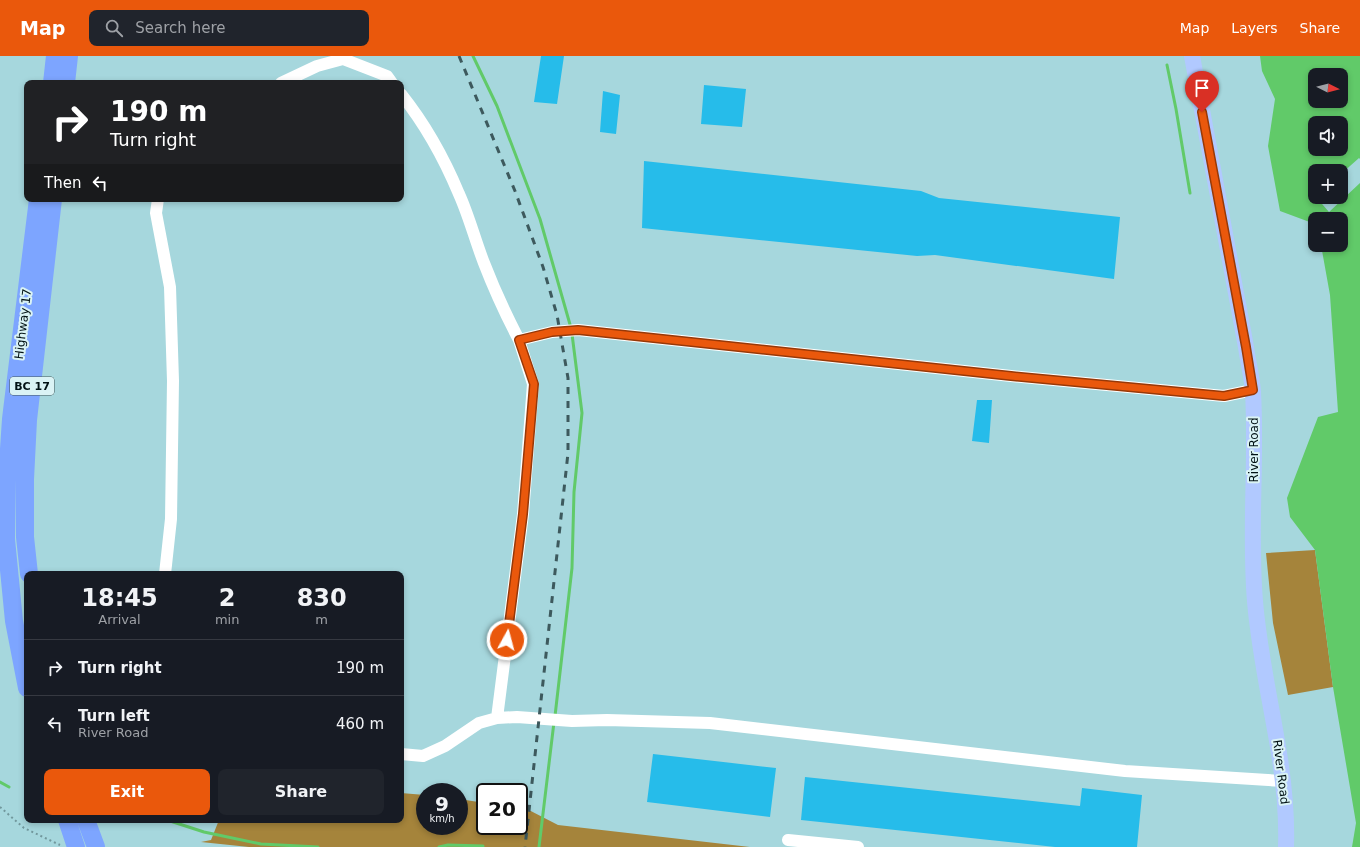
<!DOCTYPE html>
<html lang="en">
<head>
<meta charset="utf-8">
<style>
	body { margin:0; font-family:"DejaVu Sans",sans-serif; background:#20242c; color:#f1f3f6; height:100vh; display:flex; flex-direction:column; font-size:15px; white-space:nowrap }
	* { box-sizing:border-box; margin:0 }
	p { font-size:13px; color:#9ea1a6 }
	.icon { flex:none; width:22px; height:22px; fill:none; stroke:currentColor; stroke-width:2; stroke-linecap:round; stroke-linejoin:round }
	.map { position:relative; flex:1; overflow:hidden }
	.details { position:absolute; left:24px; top:515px; width:380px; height:252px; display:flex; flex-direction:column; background:#171b24; border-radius:8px; box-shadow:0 2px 6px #0003 }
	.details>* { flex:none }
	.banner { position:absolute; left:24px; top:24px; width:380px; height:122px; border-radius:8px; box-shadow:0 2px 6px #0003; background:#202124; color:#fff; overflow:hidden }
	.needle { width:26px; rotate:96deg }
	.buttons { position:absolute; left:1308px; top:12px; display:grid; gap:8px }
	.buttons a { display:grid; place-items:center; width:40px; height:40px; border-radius:8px; background:#171b24; box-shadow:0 2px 6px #0003; font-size:20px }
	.speed { position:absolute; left:416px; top:727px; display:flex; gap:8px; font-size:20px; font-weight:700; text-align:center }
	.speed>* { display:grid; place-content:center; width:52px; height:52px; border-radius:50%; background:#171b24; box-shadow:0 2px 6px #0003; line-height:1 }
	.speed small { font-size:10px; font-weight:400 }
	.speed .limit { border:2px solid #111; border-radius:6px; background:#fff; color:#111 }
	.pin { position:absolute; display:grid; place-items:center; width:34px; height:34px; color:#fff; margin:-41px -17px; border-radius:50% 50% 50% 0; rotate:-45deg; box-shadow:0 0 4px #0007 }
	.pin .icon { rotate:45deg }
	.me { position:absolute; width:44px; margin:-22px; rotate:7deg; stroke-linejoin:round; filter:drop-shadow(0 0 3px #0008) }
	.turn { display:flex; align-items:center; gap:14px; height:84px; padding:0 20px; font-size:18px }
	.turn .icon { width:52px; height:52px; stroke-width:2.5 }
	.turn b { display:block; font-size:28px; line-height:34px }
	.then { display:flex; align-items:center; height:38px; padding:0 20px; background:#0003; gap:8px; font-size:15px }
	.eta { display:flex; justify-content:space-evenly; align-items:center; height:68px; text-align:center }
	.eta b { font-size:24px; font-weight:600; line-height:28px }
	.cta { display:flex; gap:8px; margin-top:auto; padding:8px 20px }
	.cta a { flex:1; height:46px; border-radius:8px; background:#ea580c; color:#fff; font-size:16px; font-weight:600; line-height:46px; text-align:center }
	.cta a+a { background:#20242c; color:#f1f3f6 }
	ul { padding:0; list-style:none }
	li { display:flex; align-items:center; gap:12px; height:56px; padding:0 20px; border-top:1px solid #363941 }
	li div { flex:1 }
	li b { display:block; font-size:15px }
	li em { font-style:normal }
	header { display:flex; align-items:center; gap:24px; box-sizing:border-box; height:56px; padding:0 20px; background:#ea580c; color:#fff }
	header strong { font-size:19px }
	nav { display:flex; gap:22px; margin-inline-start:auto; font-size:14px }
	.search { width:280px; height:36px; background:#20242c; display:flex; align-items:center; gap:10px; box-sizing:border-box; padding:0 14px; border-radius:8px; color:#9ea1a6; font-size:15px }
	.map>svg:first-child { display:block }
</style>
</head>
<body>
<header>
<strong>Map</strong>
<div class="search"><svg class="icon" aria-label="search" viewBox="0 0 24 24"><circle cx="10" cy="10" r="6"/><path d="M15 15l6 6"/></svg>Search here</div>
<nav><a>Map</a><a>Layers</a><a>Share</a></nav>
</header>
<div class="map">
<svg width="1360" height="791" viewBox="0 0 1360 791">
	<rect width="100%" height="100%" fill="#a6d7dd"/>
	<!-- forest -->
	<path fill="#a5843b" d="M1315,494L1333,631L1288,639L1273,567L1266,497Z
		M401,737L425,739V770H459V743L485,747V770H519V751H523L558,769L750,791H249L201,786L211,784L219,764H401Z"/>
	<!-- water -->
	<path fill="#61ca69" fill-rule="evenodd" d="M1260,0H1360V791H1352L1356,767L1333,631L1315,494L1290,461L1287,442L1318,361L1338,356L1330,239L1321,189H1341V163H1315V168L1280,155L1268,90L1275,43L1262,15ZM1315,19H1341V45H1315ZM1315,67H1341V93H1315ZM1315,115H1341V141H1315Z"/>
	<!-- pier -->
	<path fill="#a6d7dd" d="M1359,102L1360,103V127L1329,156L1316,141H1341V118Z"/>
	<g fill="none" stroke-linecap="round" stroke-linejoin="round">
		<!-- stream -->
		<path stroke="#61ca69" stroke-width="3" d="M473,0L497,50L540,163L571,272
			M1167,9L1176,53L1190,137
			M555,660L572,512L574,436L582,357L572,278
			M0,726L9,731
			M167,764L204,776L261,788L318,791
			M439,791L448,789L483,790
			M539,791L554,666"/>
	</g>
	<!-- building -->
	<path fill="#26bcea" d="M541,0H564L557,48L534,46Z
		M704,29L746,33L742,71L701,68Z
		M603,35L620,39L616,78L600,76Z
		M644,105L921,135L939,142L1120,161L1114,223L935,199L917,200L642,172Z
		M977,344H992L989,387L972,385Z
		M653,698L776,712L770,761L647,746Z
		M805,721L1080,750L1082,732L1142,739L1137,791H1055L801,764Z"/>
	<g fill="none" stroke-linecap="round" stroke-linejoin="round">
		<!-- path -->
		<path stroke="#71979c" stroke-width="2" stroke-dasharray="2 3" stroke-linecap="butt" d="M0,751L24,772L60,789"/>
		<!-- minor -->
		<path stroke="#fff" stroke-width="12" d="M281,27L317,10L343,3L387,20L392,27
			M401,38C425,68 444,102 459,138C469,160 475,184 484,207C494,233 506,259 519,284L552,276L578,274L1011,320L1224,340L1253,334
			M158,143L156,157L170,231L173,325L171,463L165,518
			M497,662L523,458L533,328L519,284
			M401,698L423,700L445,690L479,667L497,662L517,661L572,665L607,664L710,667L1125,715L1283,725
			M788,784L858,791"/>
		<!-- major -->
		<path stroke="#b1c9ff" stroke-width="16" d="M1192,0L1246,291C1248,306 1252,321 1253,336C1257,405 1249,475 1255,545C1259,596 1271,647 1279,697C1284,728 1287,760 1286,791"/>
		<!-- highway -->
		<path stroke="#7da5ff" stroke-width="18" d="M52,27L55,0
			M66,27L69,0
			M29,518L25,481V423L28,364L53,143
			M27,632L14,565L6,483L7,423L11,363L38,143
			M67,764L76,791
			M86,764L96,791"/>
		<!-- rail -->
		<path stroke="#3d595d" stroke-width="3" stroke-dasharray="7 7" stroke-linecap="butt" d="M459,0L515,135L543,211L557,259L568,322V397L525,791"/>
	</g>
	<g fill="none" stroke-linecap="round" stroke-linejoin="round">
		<defs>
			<path id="route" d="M507,584L523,458L534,328L519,284L552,276L578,274L1011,320L1224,340L1253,334L1246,291L1202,56"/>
		</defs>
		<!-- route casing -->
		<use href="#route" stroke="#983908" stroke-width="10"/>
		<!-- route -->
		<use href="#route" stroke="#ea580c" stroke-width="7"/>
	</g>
	<g text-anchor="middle" stroke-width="4" stroke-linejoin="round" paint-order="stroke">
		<!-- shield labels -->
		<rect fill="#daf3f5" stroke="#435658" stroke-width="1" x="10" y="321" width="44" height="18" rx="3"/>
		<g font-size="11" font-weight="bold" fill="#021215">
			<text x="32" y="334">BC 17</text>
		</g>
		<!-- street labels -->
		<g font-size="12" fill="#021215" stroke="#daf3f5">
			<text transform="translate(23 268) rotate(-83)" y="4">Highway 17</text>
			<text transform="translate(1254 394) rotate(-90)" y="4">River Road</text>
			<text transform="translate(1281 716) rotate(83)" y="4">River Road</text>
		</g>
	</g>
</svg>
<div class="buttons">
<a><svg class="needle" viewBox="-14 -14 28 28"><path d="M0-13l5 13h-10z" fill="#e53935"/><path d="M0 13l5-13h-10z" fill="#9ea1a6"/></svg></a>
<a><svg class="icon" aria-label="sound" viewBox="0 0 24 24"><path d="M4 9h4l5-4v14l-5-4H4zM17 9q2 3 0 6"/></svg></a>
<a>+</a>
<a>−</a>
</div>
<div class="speed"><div>9<small>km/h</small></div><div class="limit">20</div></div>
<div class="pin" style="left:1202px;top:56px;background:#d93025"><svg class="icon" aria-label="arrive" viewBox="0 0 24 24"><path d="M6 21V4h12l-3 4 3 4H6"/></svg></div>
<svg class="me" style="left:507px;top:584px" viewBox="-20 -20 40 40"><circle r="17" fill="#ea580c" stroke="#fff" stroke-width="3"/><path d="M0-11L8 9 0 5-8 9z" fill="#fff"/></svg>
<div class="banner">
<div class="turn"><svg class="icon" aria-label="right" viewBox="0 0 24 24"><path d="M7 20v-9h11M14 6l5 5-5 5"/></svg><div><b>190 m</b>Turn right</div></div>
<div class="then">Then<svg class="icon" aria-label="left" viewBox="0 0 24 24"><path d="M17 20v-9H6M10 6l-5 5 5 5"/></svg></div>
</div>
<section class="details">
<div class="eta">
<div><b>18:45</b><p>Arrival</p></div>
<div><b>2</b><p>min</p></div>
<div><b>830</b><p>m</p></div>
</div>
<ul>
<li><svg class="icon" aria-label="right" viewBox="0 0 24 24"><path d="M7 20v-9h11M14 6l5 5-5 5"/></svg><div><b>Turn right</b></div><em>190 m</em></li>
<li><svg class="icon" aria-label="left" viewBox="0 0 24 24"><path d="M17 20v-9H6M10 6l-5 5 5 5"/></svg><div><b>Turn left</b><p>River Road</p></div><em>460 m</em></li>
</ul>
<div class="cta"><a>Exit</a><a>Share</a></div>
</section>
</div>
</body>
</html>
